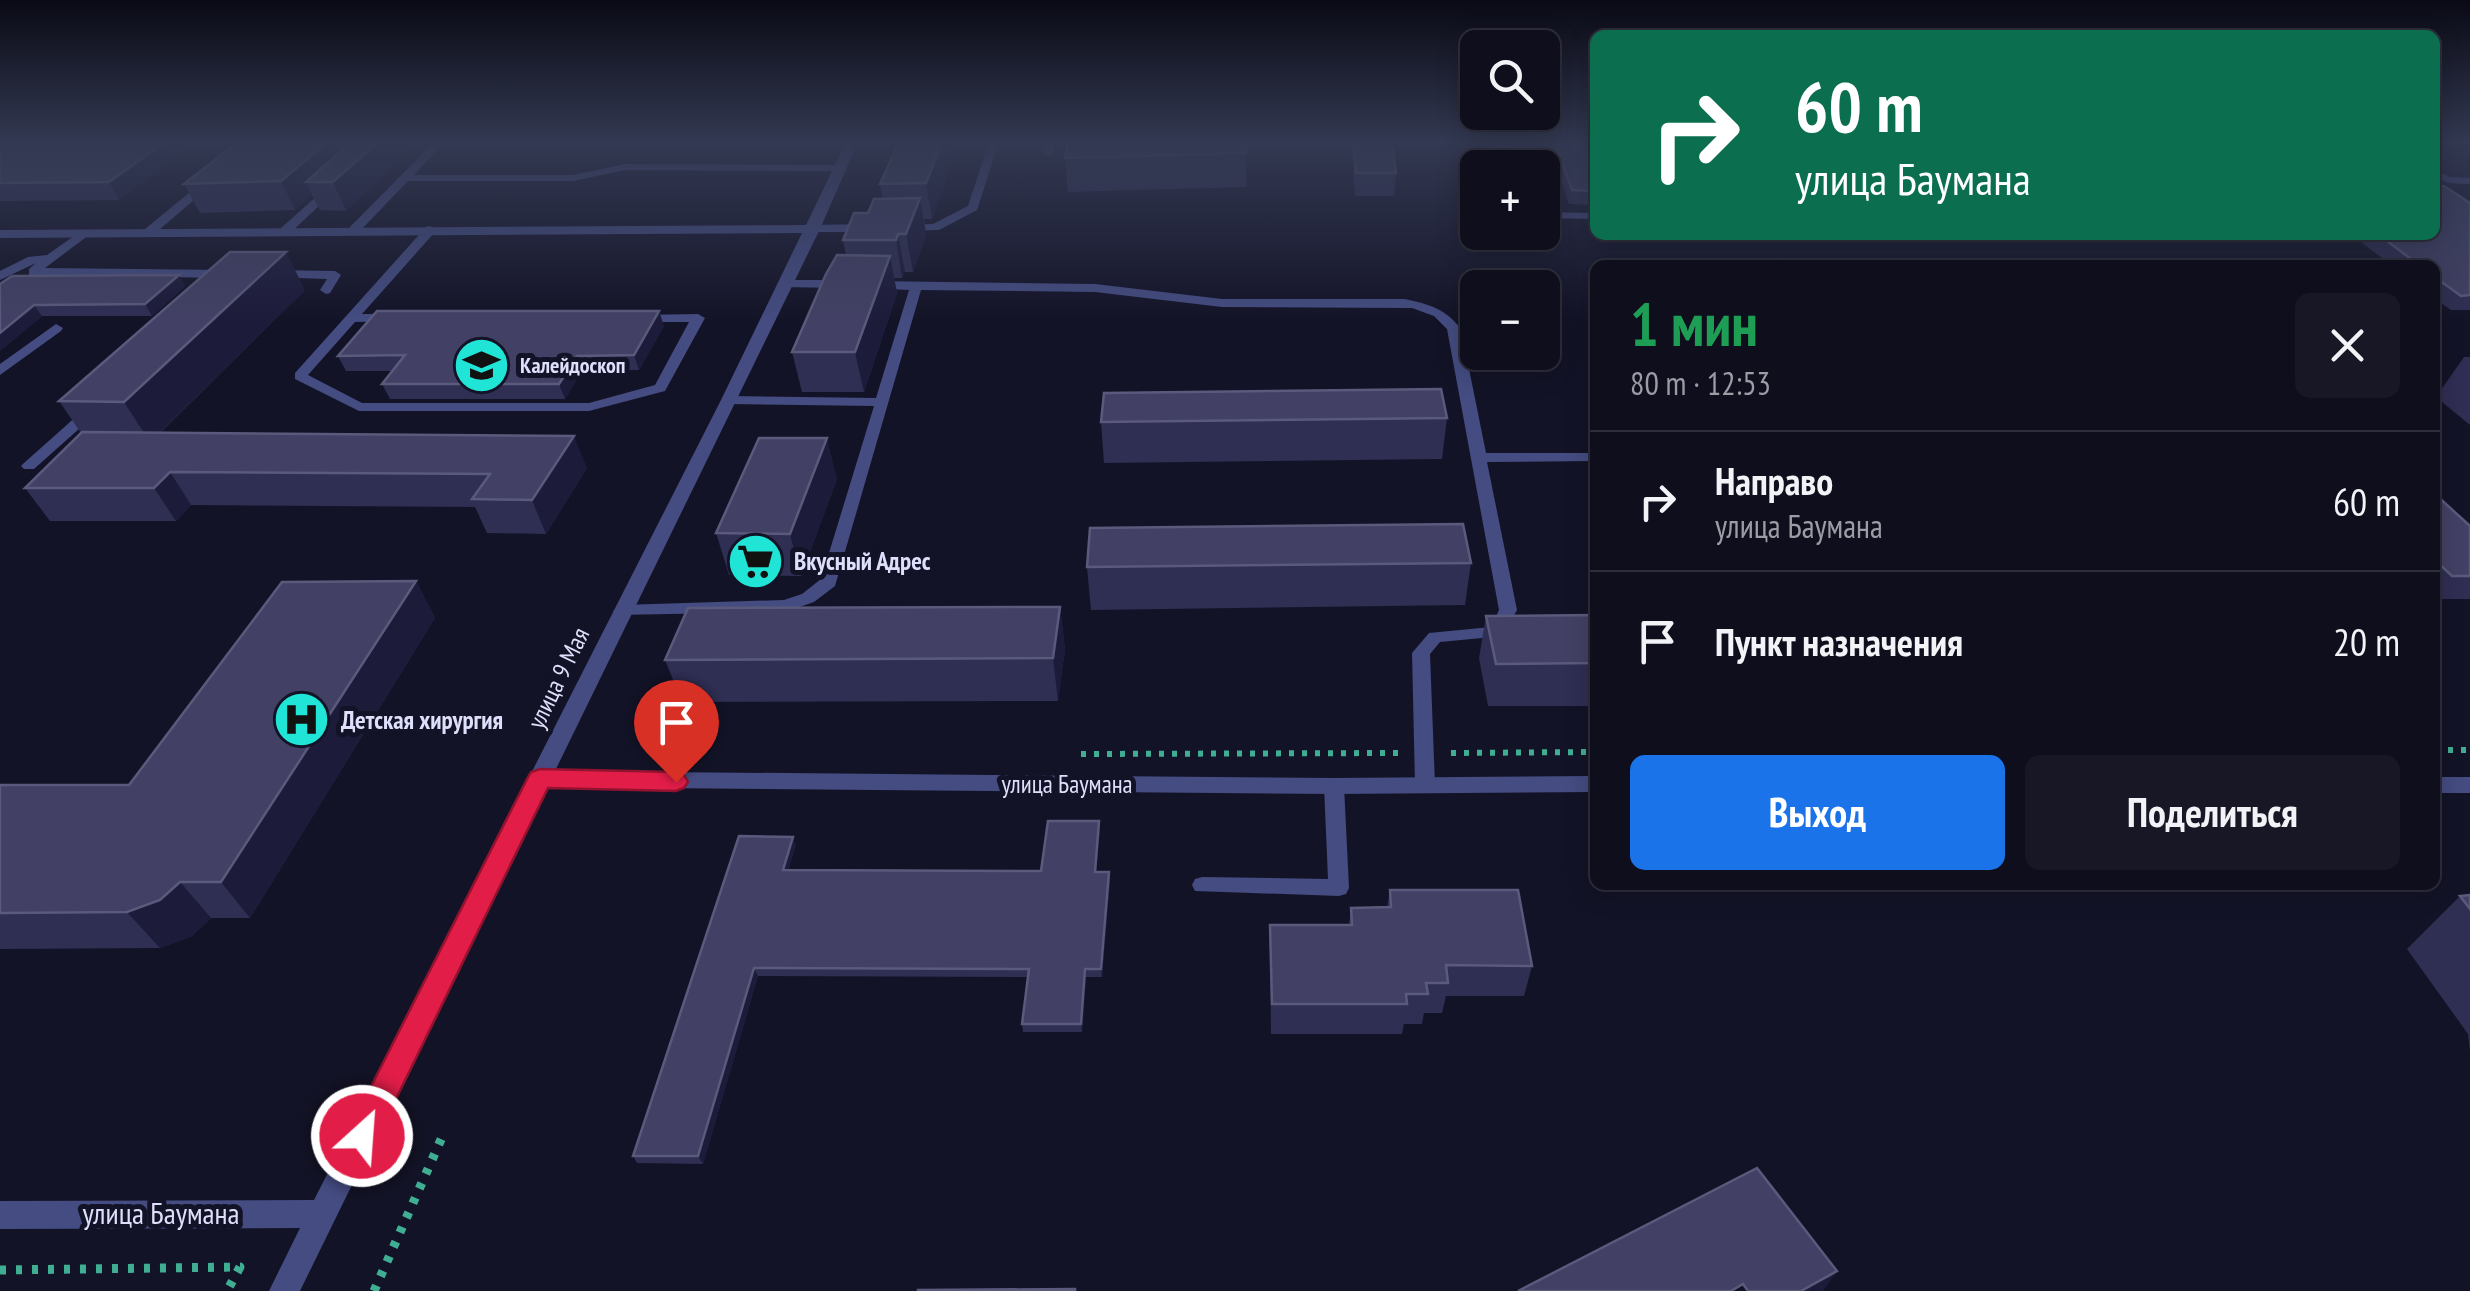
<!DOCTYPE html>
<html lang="ru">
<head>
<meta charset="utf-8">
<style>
	body { margin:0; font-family:"PT Sans Narrow",sans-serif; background:#171726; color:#f1f3f6; height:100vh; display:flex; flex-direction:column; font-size:38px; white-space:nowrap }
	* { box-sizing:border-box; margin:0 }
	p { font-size:32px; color:#9b9ca4 }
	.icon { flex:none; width:55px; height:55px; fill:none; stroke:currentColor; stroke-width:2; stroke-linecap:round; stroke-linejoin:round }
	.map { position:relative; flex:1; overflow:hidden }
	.side { position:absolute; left:1590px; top:260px; width:850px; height:630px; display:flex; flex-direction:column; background:#0e0e1d; border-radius:15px; box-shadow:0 5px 25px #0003,0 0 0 2px #2e2e3b }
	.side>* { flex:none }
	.banner { position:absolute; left:1590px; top:30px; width:850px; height:210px; border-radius:15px; box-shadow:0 5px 25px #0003,0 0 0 2px #2e2e3b; background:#0b6e4f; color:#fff; overflow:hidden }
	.tools { position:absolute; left:1460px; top:30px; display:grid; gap:20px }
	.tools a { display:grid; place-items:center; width:100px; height:100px; border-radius:15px; background:#0e0e1d; box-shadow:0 5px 25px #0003,0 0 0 2px #2e2e3b; font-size:50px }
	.pin { position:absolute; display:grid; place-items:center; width:85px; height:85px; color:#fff; margin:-102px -42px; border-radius:50% 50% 50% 0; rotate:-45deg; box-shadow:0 0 10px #0007 }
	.pin .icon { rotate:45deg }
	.me { position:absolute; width:110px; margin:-55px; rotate:26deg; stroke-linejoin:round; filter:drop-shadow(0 0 8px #0008) }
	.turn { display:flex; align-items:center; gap:35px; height:210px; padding:0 40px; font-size:45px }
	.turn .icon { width:130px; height:130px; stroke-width:2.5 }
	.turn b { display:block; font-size:70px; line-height:85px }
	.round { display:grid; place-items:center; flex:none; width:105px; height:105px; border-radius:15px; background:#171726 }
	.head { display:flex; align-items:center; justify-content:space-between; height:170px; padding:0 40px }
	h1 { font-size:60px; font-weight:700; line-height:75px; color:#1e9e55 }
	.button { display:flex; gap:20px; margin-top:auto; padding:20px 40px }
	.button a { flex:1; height:115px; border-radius:15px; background:#1a73e8; color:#fff; font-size:40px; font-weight:700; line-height:115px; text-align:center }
	.button a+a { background:#171726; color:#f1f3f6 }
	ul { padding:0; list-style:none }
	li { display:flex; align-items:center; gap:30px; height:140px; padding:0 40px; border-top:2px solid #2e2e3b }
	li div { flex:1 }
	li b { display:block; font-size:38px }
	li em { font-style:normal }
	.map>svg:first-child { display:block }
</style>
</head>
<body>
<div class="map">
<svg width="2470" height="1291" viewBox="0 0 2470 1291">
	<rect width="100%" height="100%" fill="#131327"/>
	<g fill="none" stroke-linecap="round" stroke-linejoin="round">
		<!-- path-far1 -->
		<path stroke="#3fae93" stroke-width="6" stroke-dasharray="5 8" stroke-linecap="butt" d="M2435,750H2470
			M1451,753L1595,752
			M1081,754L1398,753"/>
		<!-- path -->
		<path stroke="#3fae93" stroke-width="9" stroke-dasharray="6 10" stroke-linecap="butt" d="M0,1270L240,1267L227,1291
			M374,1291L443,1135"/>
		<!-- service -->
		<path fill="#444c81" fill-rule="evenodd" d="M434,142H445L414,175H573L625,164L840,165L845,168L840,171L625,170L573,181H408L358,233H350V227Z
			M989,142H999L977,210L939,230L900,231V225L933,224L968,206Z
			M1046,142H1056L1052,156L1043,154Z
			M1496,142H1506L1517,168H1506Z
			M2435,170L2450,177L2470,178V184L2448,183L2435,177Z
			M206,179L216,181L153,235H145V229Z
			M327,187L337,189L289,234H281V228Z
			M1542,212L1595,213V219L1542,218Z
			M813,225L868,224L874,228L868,232H809L807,229Z
			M430,226L436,230L434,233L362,314H394L401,318L399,321L355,322L308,375L362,403H589L655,385L689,322H640L633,318L635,315L698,314L705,318L665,391L589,411H359L295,379V373L426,227Z
			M81,231L87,235L85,238L45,268L228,270L234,274L228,278L29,275V269L36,263L0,280V271L28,257L47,255Z
			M2143,235H2217L2211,239H2149Z
			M274,270L335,271L341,275L330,293L326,294L320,290L327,279L270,277L268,274Z
			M783,280H843L849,284L843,288L779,287L777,284Z
			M874,281L1095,284L1222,299H1405C1429,304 1446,309 1461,329L1486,453H1595V461L1487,462L1517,610L1503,636L1440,642L1430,654L1435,785L1432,790H1418L1415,785L1412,653L1429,633L1491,627L1499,610L1447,329L1434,316L1412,308L1222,307L1095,292L921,290L835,586L814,602L785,612L616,615L613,611L622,605L784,600L802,594L821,579L874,406L729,404L722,400L729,396L876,398L909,290L870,288V282Z
			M56,324L63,328L61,331L0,375V364Z
			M93,405L100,409L98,412L34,469H24L21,466L24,463L88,406Z
			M1334,779L1341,781L1344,786L1349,888L1346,894L1339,896L1195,891L1192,885L1195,879L1202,877L1328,879L1324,786L1327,781Z"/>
		<!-- minor -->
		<path fill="#444c81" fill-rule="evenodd" d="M846,142H858L820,229L555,771L1334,778L1595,776V792L1334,794L547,787L300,1291H269L300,1228L0,1229V1201L314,1200L721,400L802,233L0,238V230L806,225Z
			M2435,777H2470V793H2435Z"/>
	</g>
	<!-- wall -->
	<path fill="#2f2e53" d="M0,142H197L119,200L0,201Z
		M420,142L346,211L320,210L312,195L295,210L200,213L184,184Z
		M899,142H960L932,219H924L926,235L913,272H905L902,278H894L897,293L864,392H802L792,352L846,255L843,240L883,199L880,184Z
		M1246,142V187L1068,192L1065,158Z
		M1351,142H1392L1396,173L1394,196H1355Z
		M1580,142H1595V205L1569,204L1553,156L1555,143Z
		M2470,203V310H2451L2435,299V265H2391L2361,242L2365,235H2435Z
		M179,275L185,286L152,316H42L0,351V284Z
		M305,290L160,433L587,468L546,534L487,533L475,507L191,505L176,521H50L25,488L81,433L59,401Z
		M664,326L639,370L582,371L565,399H390L382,384L392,371H346L338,356Z
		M2464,357H2470V425L2436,397Z
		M1447,418L1442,459L1104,463L1101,422Z
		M837,479L801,576L729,575L716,533Z
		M2435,494L2470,526V599H2435Z
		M1471,563L1465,605L1091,610L1087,567Z
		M416,581L435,618L250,918H211L192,936L160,948L0,949V785H129Z
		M1060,607L1065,649L1058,701L682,702L665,660Z
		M1595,615V706H1488L1479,658L1486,616Z
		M1099,821L1100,829L1096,872H1109L1110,880L1102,977H1086L1082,1032H1023L1022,1024L1028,977L758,976L703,1164L637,1163L633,1156L796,845L788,870L1041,871Z
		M1390,890L1532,966L1524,996H1446L1442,1013H1424L1422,1024H1404L1402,1034H1271L1270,925H1349L1351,908L1387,907Z
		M2470,895V1052L2468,1034L2407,949L2460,896Z"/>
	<!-- shaded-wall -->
	<path fill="#1c1b3a" d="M165,142H197L119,200L109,182Z
		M328,142H371L306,182L312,195L295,210L281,181Z
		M378,142H420L346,211L333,182Z
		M942,142H960L932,219L926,183Z
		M920,198L926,235L913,272L906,234Z
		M898,234L905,272L902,278L896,240Z
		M286,252L305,290L150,442L124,402Z
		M890,256L897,293L864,392L855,352Z
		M179,275L185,286L152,316L145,304Z
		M34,305L42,316L0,351V333Z
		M659,311L664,326L639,370L634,355Z
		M577,356L582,371L565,399L559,384Z
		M574,436L587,468L546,534L532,500Z
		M827,438L837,479L801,576L790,534Z
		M170,472L191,505L176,521L154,488Z
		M416,581L435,618L250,918L221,882Z
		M1060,607L1065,649L1058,701L1053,658Z
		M1099,821L1100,829L1095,880V872Z
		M793,837L796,845L786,878L783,870Z
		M1109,872L1110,880L1102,977L1101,969Z
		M180,882L211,918L192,936L160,948L127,912Z
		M754,968L758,976L703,1164L698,1156Z
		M1085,969L1086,977L1082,1032L1081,1024Z
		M1837,1271L1823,1291H1801Z"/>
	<!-- building -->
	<path fill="#424165" stroke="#5a5a7c" stroke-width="2.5" d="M0,142H165L109,182L0,183Z
		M238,142H328L281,181L184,184Z
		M351,142H378L333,182H306Z
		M899,142H942L926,183L880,184Z
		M1068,142H1246L1247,153L1065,158Z
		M1354,142H1392L1396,173H1356Z
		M1585,142H1595V191L1572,190L1555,143Z
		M2435,186H2444L2470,203V295L2461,296L2435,277V265H2419L2379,235H2435Z
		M920,198L906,234H898L896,240H843L854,213H868L874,199Z
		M230,252H286L124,402L59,401Z
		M837,255L890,256L855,352H792L826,274Z
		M179,275L145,304L34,305L0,333V284L12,276Z
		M377,311H659L634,355L577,356L559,384H382L405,355L338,356Z
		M1441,389L1447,418L1101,422L1104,393Z
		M82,432L574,436L532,500L472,499L490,474L170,472L154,488H25Z
		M759,438H827L790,534L716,533Z
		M2435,494L2470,526V576H2452L2435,560Z
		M1463,524L1471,563L1087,567L1090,528Z
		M416,581L221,882H180L160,900L127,912L0,913V785H129L282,582Z
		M1060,607L1053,658L665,660L688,608Z
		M1595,615V663L1496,664L1486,616Z
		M1048,821H1099L1095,872H1109L1101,969H1085L1081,1024H1022L1029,969L754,968L698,1156H633L739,836L793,837L783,870L1041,871Z
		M1390,890H1518L1532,966L1446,965L1448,983H1426L1428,994H1406L1407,1004H1272L1270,925H1352L1351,908L1391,907Z
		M2470,895V909L2460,896Z
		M1757,1168L1837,1271L1801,1291H1748L1743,1284L1731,1291H1518Z
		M1075,1289V1291H918V1290Z"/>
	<!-- sky -->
	<linearGradient id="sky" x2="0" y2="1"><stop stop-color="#0a0a15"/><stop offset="0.44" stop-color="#333952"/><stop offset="1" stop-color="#333952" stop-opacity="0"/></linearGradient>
	<rect width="2470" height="323" fill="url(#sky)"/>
	<!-- route -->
	<path fill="#e11d48" stroke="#92132f" stroke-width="2.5" d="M540,769L676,772L684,775L688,782L684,788L676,791L548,788L373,1146L362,1151L351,1146L347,1136L351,1126L527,779L531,772Z"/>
	<!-- icons -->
	<defs>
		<symbol id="school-disc" viewBox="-11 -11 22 22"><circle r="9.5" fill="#20e5d6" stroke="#131327"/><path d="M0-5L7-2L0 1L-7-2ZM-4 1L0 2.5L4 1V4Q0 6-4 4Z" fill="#111"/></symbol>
		<symbol id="supermarket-disc" viewBox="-11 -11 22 22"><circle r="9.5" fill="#20e5d6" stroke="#131327"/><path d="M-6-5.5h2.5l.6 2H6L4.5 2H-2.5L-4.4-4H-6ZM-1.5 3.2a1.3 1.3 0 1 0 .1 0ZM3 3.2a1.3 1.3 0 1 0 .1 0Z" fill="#111"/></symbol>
		<symbol id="hospital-disc" viewBox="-11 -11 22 22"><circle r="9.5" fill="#20e5d6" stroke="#131327"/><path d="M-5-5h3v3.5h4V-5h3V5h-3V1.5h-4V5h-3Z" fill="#111"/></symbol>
	</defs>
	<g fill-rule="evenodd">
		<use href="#school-disc" x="450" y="334" width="63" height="63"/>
		<use href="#supermarket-disc" x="724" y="530" width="63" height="63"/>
		<use href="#hospital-disc" x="270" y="688" width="63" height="63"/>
	</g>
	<g text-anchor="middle" stroke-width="10" stroke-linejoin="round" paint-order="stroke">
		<!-- far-poi labels -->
		<g font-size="22" font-weight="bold" fill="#dedffb" stroke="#131327" text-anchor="start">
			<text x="520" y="373">Калейдоскоп</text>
		</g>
		<!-- poi labels -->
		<g font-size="25" font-weight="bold" fill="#dedffb" stroke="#131327" text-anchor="start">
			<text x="794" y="570">Вкусный Адрес</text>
			<text x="341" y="729">Детская хирургия</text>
		</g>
		<!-- street labels -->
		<g font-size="25" fill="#dedffb" stroke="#131327">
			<text transform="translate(558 678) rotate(-64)" y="9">улица 9 Мая</text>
			<text x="1067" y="793">улица Баумана</text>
		</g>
		<!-- near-street labels -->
		<g font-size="30" fill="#dedffb" stroke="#131327">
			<text x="161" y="1224">улица Баумана</text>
		</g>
	</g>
</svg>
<div class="tools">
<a><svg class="icon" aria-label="search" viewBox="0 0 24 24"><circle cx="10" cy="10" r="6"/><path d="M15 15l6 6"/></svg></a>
<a>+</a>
<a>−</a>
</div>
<div class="pin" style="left:676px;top:782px;background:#d93025"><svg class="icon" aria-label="arrive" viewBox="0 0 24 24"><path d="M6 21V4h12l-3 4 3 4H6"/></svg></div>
<svg class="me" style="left:362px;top:1136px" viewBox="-20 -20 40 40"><circle r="17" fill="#e11d48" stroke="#fff" stroke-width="3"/><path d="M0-11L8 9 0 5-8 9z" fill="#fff"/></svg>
<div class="banner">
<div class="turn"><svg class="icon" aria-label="right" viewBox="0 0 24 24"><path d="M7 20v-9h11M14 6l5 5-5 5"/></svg><div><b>60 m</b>улица Баумана</div></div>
</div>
<section class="side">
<div class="head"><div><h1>1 мин</h1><p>80 m · 12:53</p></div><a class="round"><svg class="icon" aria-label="close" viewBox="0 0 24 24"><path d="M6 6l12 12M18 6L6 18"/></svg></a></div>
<ul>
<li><svg class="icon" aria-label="right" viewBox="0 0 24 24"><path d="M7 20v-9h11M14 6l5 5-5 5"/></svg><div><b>Направо</b><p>улица Баумана</p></div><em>60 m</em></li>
<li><svg class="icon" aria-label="arrive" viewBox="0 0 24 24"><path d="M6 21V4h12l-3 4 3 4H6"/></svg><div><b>Пункт назначения</b></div><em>20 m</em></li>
</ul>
<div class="button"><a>Выход</a><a>Поделиться</a></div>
</section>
</div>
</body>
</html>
